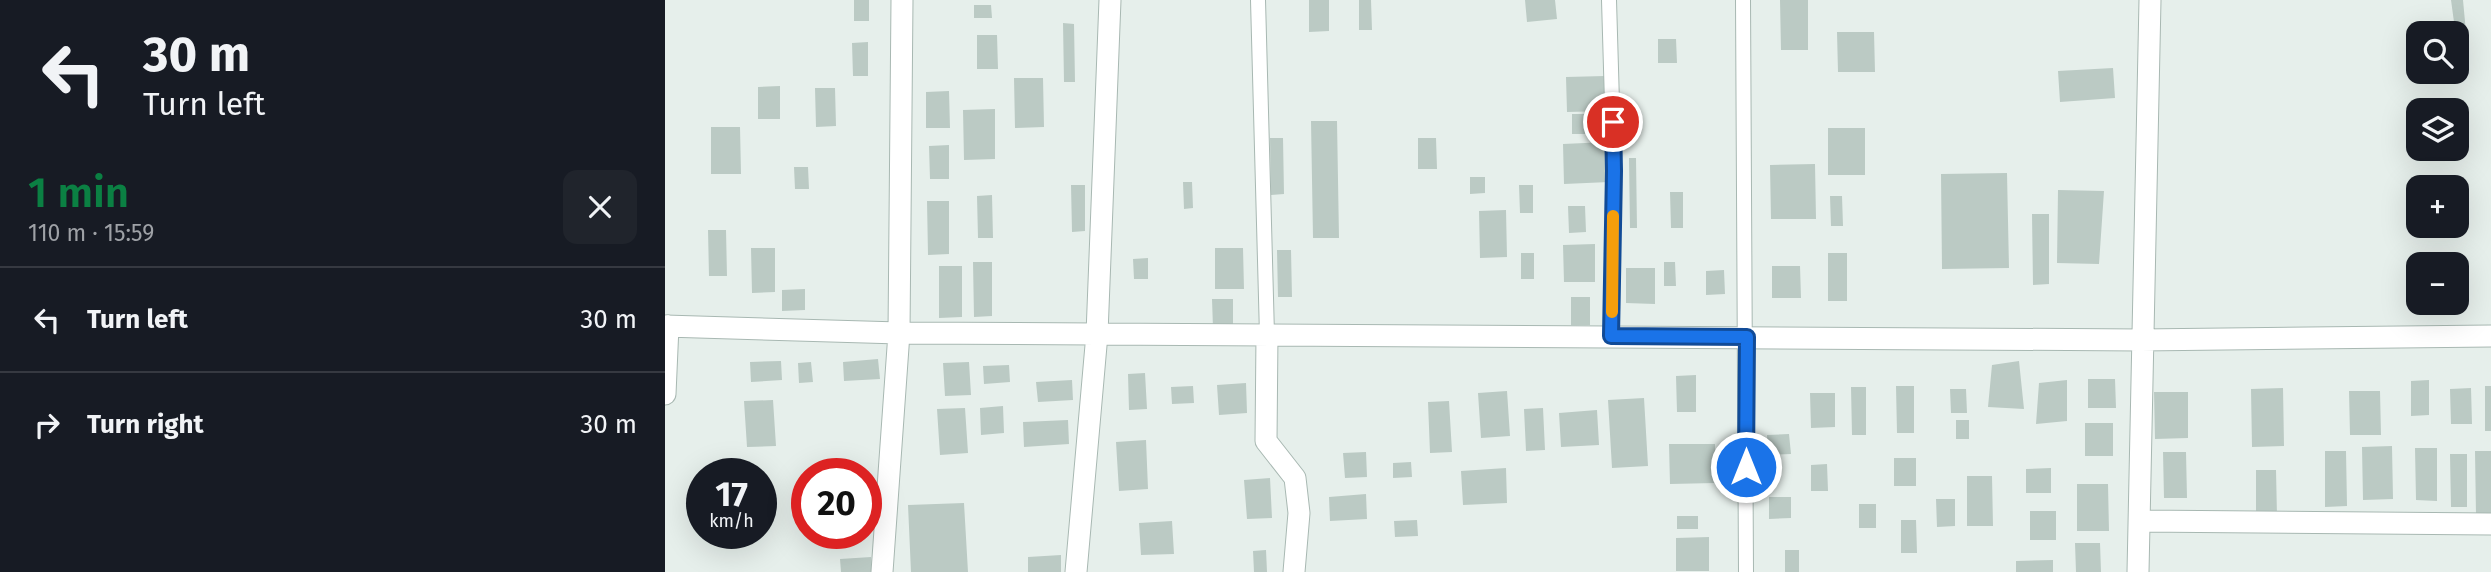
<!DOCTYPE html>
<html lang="en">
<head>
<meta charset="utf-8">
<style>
	body { margin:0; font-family:"Fira Sans",sans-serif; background:#20242c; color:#f1f3f6; height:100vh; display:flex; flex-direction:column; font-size:26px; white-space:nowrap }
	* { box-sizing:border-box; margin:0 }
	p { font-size:23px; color:#9ea1a6 }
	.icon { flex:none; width:38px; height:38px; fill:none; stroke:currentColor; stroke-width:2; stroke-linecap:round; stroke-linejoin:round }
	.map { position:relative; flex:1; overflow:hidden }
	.details { display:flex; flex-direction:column; background:#171b24; width:665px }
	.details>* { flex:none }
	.banner { background:#171b24; color:#f1f3f6; overflow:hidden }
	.buttons { position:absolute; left:1741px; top:21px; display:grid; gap:14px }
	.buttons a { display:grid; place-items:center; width:63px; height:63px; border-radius:14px; background:#171b24; box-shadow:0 7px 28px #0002; font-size:35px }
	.speed { position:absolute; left:21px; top:458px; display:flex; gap:14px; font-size:35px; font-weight:700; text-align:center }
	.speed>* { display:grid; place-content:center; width:91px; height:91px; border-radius:50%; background:#171b24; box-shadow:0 7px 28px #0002; line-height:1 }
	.speed small { font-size:18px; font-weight:400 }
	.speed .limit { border:10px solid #d22; background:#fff; color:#111 }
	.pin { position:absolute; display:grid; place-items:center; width:60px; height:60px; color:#fff; margin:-30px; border:4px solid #fff; border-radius:50%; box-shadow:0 2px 7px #0007 }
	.me { position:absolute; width:77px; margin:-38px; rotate:0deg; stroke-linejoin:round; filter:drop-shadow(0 0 5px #0008) }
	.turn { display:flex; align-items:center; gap:24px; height:147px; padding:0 28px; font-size:32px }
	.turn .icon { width:91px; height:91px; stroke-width:2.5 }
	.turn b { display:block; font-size:49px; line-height:60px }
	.round { display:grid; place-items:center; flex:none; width:74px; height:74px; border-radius:14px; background:#20242c }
	.overview { display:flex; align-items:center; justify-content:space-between; height:119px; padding:0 28px }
	h1 { font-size:42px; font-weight:600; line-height:52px; color:#0b8043 }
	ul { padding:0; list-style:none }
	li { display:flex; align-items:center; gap:21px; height:105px; padding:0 28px; border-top:2px solid #363941 }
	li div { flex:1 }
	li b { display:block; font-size:26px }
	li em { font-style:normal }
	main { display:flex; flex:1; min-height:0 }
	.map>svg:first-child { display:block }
</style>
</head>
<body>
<main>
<section class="details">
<div class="banner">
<div class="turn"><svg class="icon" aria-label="left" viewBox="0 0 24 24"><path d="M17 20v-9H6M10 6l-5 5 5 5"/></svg><div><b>30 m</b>Turn left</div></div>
</div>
<div class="overview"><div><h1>1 min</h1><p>110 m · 15:59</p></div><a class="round"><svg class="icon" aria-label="close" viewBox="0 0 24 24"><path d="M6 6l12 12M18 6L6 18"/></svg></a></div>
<ul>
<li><svg class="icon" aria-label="left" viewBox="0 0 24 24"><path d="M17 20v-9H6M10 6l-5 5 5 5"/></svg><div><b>Turn left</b></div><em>30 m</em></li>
<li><svg class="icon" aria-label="right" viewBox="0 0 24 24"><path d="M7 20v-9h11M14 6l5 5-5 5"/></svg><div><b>Turn right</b></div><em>30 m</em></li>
</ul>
</section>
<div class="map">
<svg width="1826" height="572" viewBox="0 0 1826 572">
	<rect width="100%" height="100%" fill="#e6efeb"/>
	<!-- building -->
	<path fill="#bbcac4" d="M189,0H204V21H189Z
		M644,0H664V31L644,32Z
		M694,0H706L707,30H694Z
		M860,0H890L892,19L862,22Z
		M1115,0H1143V50H1116Z
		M1786,0H1798L1802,43L1792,44Z
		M309,5H326L327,18H309Z
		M398,23L409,24L410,82H399Z
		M1172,32H1209L1210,72H1173Z
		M312,35H332L333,69H312Z
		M993,39H1011L1012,63H993Z
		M203,42V76H188L187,43Z
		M1448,68L1450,98L1395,102L1393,71Z
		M940,76L941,111L902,112L901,77Z
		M349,78H378L379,127L350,128Z
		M115,86V119H93V87Z
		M150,88H170L171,126L151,127Z
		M284,91L285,128H261V92Z
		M330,109V159L299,160L298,110Z
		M907,114H927V134H907Z
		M646,121H672L674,238H648Z
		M46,127H75L76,174H46Z
		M1163,128H1200V175H1163Z
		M605,138H618L619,194L606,195Z
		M753,138H771L772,169H753Z
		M942,142L944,182L899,184L898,144Z
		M284,145V179H265L264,146Z
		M964,158H971L972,228H965Z
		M1150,164L1151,219H1106L1105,165Z
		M129,167H143L144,189H130Z
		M1342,173L1344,268L1277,269L1276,174Z
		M805,177H820V193L805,194Z
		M518,182H527L528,208L519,209Z
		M406,185H420V231L407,232Z
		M854,185H868V213H855Z
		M1393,190L1439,191L1434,264L1392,263Z
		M1005,192H1018V228H1006Z
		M327,195L328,238H313L312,196Z
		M1165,196H1177L1178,226H1166Z
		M262,201H284V254L263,255Z
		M903,206H920L921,232L904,233Z
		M841,210L842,257L815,258L814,211Z
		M1367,214H1384V284L1368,285Z
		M43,230H61L62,276H44Z
		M930,244V282H899L898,245Z
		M86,248H110V292L87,293Z
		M550,248H578L579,289H550Z
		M612,250H626L627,297H613Z
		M856,253H869V279H856Z
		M1163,253H1182V301H1163Z
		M483,258V279H469L468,259Z
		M308,262H327V316L309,317Z
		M999,262H1010L1011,286H999Z
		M274,266H297V317L274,318Z
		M1107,266H1135L1136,298H1107Z
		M961,268H990V304L961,303Z
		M1059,270L1060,294L1041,295V271Z
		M140,289V310L117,311V290Z
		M906,297H925V325H906Z
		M547,299H568V328H548Z
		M213,359L215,379L179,381L178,362Z
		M116,361L117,380L86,382L85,362Z
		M1354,361L1359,409L1323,407L1327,365Z
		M146,362L148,382L134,383L133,363Z
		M304,362L306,395L280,396L278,363Z
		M344,365L345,382L319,384L318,366Z
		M480,373L482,409L464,410L463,374Z
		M1031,375V412H1012L1011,376Z
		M1423,379H1450L1451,408H1423Z
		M407,380L408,400L373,402L371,382Z
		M1402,380V421L1371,424L1374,383Z
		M1764,380V415L1746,416V381Z
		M581,383L582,413L554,415L552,385Z
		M528,386L529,403L507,404L506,387Z
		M1231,386H1249V433H1232Z
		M1820,386H1826V431H1820Z
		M1186,387H1201V435H1187Z
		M1618,388L1619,446L1587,447L1586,389Z
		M1806,388L1807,424H1786L1785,389Z
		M1285,389H1301L1302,413H1286Z
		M842,391L845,436L816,438L813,393Z
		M1684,391H1715L1716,435H1685Z
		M1489,392H1523V438L1490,439Z
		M1145,393H1170V427L1146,428Z
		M979,398L983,466L947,468L943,400Z
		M108,400L111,446L82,447L79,401Z
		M784,401L787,452L765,453L763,402Z
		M338,406L339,433L316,435L315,408Z
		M300,408L303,453L275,455L272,409Z
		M878,408L880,450L861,451L859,409Z
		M932,410L934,445L896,447L894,413Z
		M403,420L404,444L359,447L358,422Z
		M1291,420H1304V439H1291Z
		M1420,423H1448V456H1420Z
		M1124,434L1126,454L1103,455L1102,435Z
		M481,440L483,489L454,491L451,442Z
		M1004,444H1050V483L1005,484Z
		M1727,446L1728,499L1698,500L1697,447Z
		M1750,448H1772V501L1751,500Z
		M1660,451H1681L1682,506L1660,507Z
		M1810,451H1826V514H1811Z
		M701,452L702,477L680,478L678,453Z
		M1498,452H1521L1522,498H1499Z
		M1785,454H1802V507H1786Z
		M1229,458H1251V486H1229Z
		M746,462L747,477L728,478V463Z
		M1162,464L1163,491H1146V465Z
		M841,468L842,503L798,505L796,471Z
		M1386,468V493H1361V469Z
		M1591,470H1611L1612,516H1591Z
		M1302,476H1327L1328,526H1302Z
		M605,478L607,518L582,519L579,480Z
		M1412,484H1443L1444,531H1412Z
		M701,494L702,519L665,521L664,497Z
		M1104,497H1126V518L1104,519Z
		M1271,499H1290V526L1272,527Z
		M299,503L303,572H246L243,505Z
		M1194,504H1211V528H1194Z
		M1365,511H1391V540H1365Z
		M1012,516H1033V529H1012Z
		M752,520L753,536L730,537L729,521Z
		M1236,520H1251L1252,553H1236Z
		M507,521L509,554L476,555L474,523Z
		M1044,537V571H1011V538Z
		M1410,543H1435L1436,572H1411Z
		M601,550L602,572H589L588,551Z
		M1120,550H1134V572H1120Z
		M396,555V572H363V557Z
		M206,557L207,572H176L175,559Z
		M1388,560V572H1351V561Z"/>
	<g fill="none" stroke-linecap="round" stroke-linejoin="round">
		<defs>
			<path id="service" d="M593,0L602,335
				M944,0L949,171L946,336
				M1078,0L1081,572"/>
			<path id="minor" d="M0,326L234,333L432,334L1476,340L1826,336
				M602,335L601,441L630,478L634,513L629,572
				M0,394L3,326
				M1475,521L1826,524
				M217,572L234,333L237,0
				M411,572L432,334L445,0
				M1473,572L1485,0"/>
		</defs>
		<!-- service casing -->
		<use href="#service" stroke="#a8b8b2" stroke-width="16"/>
		<!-- minor casing -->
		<use href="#minor" stroke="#a8b8b2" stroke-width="23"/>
		<!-- service -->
		<use href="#service" stroke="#fff" stroke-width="14"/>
		<!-- minor -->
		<use href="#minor" stroke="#fff" stroke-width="21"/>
	</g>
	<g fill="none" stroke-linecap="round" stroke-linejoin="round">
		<defs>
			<path id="route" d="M948,122L949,171L946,336L1082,337L1081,467"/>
		</defs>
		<!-- route casing -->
		<use href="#route" stroke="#114b97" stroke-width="18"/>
		<!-- route -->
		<use href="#route" stroke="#1a73e8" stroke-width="12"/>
		<!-- slow -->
		<path stroke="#f59e0b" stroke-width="12" d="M947,312L948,216"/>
	</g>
</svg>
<div class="buttons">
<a><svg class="icon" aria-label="search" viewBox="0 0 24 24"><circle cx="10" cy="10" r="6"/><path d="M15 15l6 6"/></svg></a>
<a><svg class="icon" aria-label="layers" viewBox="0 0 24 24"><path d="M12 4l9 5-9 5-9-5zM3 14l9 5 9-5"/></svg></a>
<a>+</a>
<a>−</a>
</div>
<div class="speed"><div>17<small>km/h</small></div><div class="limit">20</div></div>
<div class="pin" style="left:948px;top:122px;background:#d93025"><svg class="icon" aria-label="arrive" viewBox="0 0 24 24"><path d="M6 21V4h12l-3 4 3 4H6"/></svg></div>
<svg class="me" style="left:1081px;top:467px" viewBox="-20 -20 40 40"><circle r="17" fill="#1a73e8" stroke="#fff" stroke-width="3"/><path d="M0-11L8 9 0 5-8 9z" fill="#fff"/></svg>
</div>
</main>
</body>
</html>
